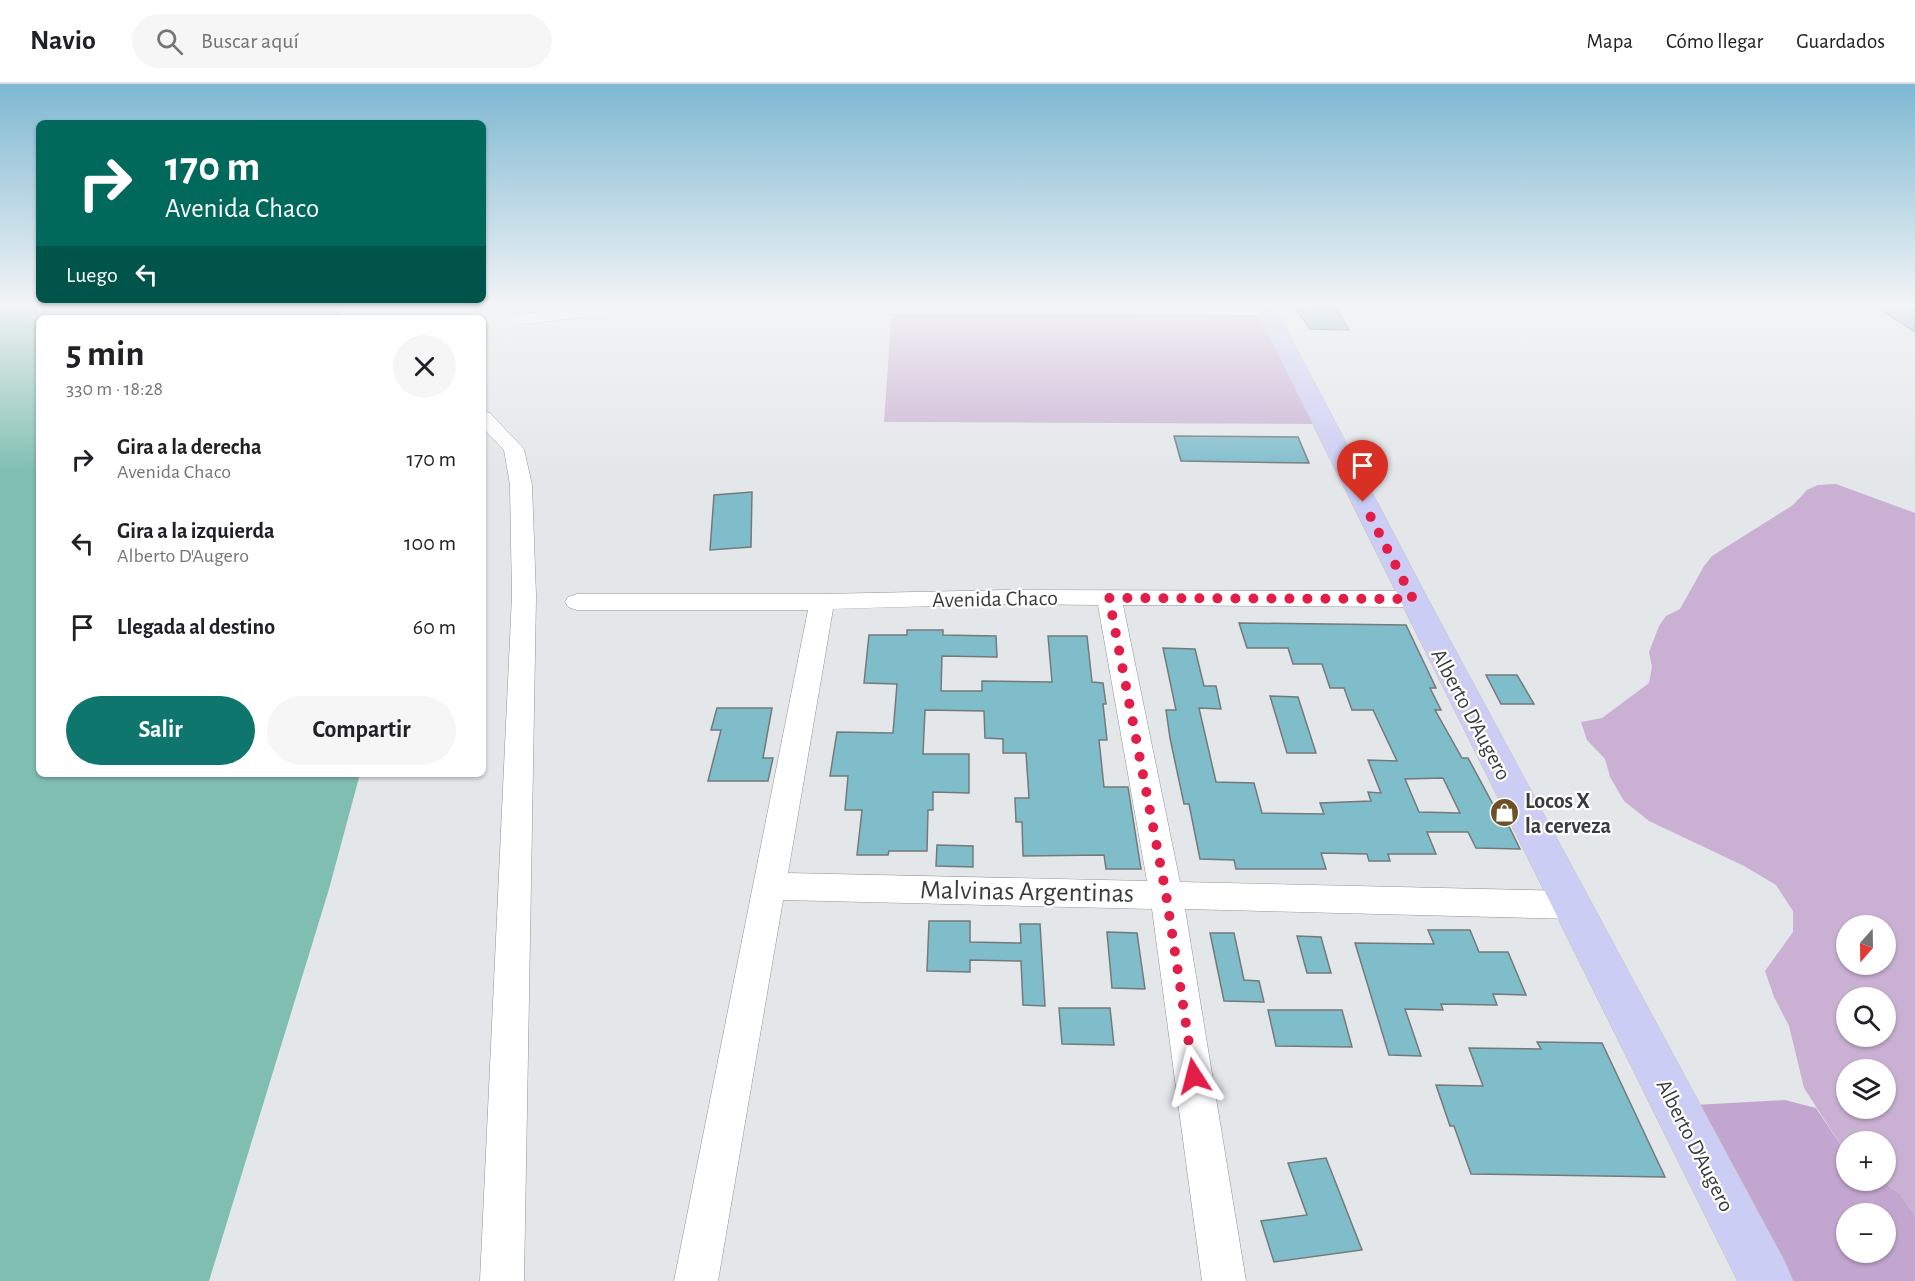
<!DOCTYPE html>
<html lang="es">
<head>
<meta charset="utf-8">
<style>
	body { margin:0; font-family:"Alegreya Sans",sans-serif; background:#f6f6f6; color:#202124; height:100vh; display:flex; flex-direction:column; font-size:22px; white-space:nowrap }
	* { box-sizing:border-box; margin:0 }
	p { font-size:20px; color:#757577 }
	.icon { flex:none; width:33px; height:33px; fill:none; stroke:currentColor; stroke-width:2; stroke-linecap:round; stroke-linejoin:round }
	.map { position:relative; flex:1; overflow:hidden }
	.drawer { position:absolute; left:36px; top:231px; width:450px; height:462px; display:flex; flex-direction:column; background:#fff; border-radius:9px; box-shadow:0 2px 4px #0004 }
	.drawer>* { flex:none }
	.top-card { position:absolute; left:36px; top:36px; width:450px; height:183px; border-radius:9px; box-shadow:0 2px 4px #0004; background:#00695c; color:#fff; overflow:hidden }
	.needle { width:39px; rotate:200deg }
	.controls { position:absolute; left:1836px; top:831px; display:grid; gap:12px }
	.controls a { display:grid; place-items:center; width:60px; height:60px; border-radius:50%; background:#fff; box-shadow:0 2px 4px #0004; font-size:30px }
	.pin { position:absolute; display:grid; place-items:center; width:51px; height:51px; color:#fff; margin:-62px -26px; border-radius:50% 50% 50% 0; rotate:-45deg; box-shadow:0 0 6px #0007 }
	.pin .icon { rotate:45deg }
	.me { position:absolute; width:66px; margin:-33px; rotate:351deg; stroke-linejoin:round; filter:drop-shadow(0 0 4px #0008) }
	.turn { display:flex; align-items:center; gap:21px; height:126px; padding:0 30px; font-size:27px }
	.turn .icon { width:78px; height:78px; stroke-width:2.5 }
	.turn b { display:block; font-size:42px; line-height:51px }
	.then { display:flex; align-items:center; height:57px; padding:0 30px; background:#0003; gap:12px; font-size:22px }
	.round { display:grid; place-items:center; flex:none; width:63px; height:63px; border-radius:32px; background:#f6f6f6 }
	.head { display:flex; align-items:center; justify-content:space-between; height:102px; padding:0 30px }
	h1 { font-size:36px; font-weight:600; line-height:45px }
	.cta { display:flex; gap:12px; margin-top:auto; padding:12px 30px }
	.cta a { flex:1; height:69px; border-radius:36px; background:#0f766e; color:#fff; font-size:24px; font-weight:600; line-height:69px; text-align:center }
	.cta a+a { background:#f6f6f6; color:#202124 }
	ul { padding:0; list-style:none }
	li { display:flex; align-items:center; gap:18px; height:84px; padding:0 30px }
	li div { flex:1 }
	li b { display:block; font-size:22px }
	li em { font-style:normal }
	header { display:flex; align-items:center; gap:36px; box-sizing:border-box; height:84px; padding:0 30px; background:#fff; border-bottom:2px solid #e0e0e0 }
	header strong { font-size:28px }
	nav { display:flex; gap:33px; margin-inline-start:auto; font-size:21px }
	.search { width:420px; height:54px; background:#f6f6f6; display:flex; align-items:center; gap:15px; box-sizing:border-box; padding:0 21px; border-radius:33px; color:#757577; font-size:22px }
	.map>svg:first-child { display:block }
</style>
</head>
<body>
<header>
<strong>Navio</strong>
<div class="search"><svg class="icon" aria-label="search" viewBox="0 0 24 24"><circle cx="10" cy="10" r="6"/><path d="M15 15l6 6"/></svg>Buscar aquí</div>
<nav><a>Mapa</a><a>Cómo llegar</a><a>Guardados</a></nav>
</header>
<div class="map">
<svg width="1915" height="1197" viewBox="0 0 1915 1197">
	<rect width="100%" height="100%" fill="#e4e7ea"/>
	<!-- green -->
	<path fill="#cab1d4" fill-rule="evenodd" d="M892,224L1266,226L1324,340L884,338Z
		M1836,400L1915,429V1132L1900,1110L1882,1097L1886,1096V1058H1846V1069L1804,1004L1789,942L1774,913L1765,887L1793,848V827L1776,801L1744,782L1649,737L1624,717L1610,693L1605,675L1587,656L1581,638L1602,634L1649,599L1652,583L1649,568L1659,542L1666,532L1680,525L1704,482L1712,472L1793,421L1807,406L1818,401ZM1846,842H1886V880H1846ZM1846,914H1886V952H1846ZM1846,986H1886V1024H1846Z"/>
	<!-- forest -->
	<path fill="#c3a6cf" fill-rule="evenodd" d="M1785,1016L1816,1024L1846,1069V1096L1882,1097L1900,1110L1915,1132V1197H1766L1676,1022ZM1846,1130H1886V1168H1846Z"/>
	<!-- water -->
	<path fill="#80beb1" d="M0,221H343L341,234H39V690H360L329,805L209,1197H0Z"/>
	<!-- building -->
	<path fill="#7fbdcb" stroke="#75797a" stroke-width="1.5" fill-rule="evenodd" d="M1874,221H1915V248Z
		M1296,225L1338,226L1349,246L1310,245Z
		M1174,352L1298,353L1309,379L1181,377Z
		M752,408L751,463L710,466L714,411Z
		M1239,539L1406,541L1436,604H1430L1441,626H1435L1462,674H1468L1495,724H1500L1520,765L1476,764L1468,748H1427L1436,770H1388L1390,777H1369L1367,770L1321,769L1326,785H1236L1234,776L1200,775L1189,720H1184L1170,654L1166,626H1176L1163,564L1195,565L1204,602H1216L1221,625L1199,624L1216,698L1254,699L1262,729L1324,730L1320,719L1371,717L1368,708L1381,709L1368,676L1397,677L1373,626H1352L1344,604H1330L1322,580H1293L1288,564H1247ZM1443,694L1460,729L1419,728L1405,695Z
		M907,546H943V551L996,552L997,573L942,572L941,607H982V597L1052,598L1048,552H1087L1092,598L1103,599L1106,620H1103L1107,656H1099L1104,703H1128L1141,785H1106L1104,771L1023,772L1022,738H1016L1015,714H1029L1026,669H1003V655L985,654L984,627L925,626L923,670H969V709L933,708V726H928L927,767H889L888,771H857L862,726H845L848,692H830L837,648L893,649L897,600L864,599L869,551H907Z
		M1486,591H1517L1534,620H1501Z
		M1270,612L1298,613L1316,669H1287Z
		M717,624H772L763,674H773L768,697H708L721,646H711Z
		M937,761L973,762V783L936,782Z
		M929,837H970V858L1021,859L1020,840H1040L1045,922L1023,921L1021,877L970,876V888L927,887Z
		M1428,846H1470L1479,868H1508L1526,911L1493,910L1497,921L1441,920L1443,926L1405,925L1421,972L1389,971L1355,859L1434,860Z
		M1107,848L1137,849L1145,905L1112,904Z
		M1210,849H1234L1244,896L1259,897L1264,918L1224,917Z
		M1297,852L1321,853L1331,889H1307Z
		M1059,924H1110L1114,961L1062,960Z
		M1268,926H1342L1352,963L1276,962Z
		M1537,958L1602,959L1665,1093L1471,1090L1454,1042H1450L1436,1001L1483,1002L1469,964L1541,965Z
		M1326,1074L1362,1166L1274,1178L1261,1137L1307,1131L1288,1079Z"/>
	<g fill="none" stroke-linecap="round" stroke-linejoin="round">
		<defs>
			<path id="minor" d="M597,221H1268L1274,226L1266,231L648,228L618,229L515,241L507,236L515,231Z
				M483,327L490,329L524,365L532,401L536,512L524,1197H480L512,512L510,401L504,366L483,344Z
				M1008,506L1413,507L1422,510L1425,515L1422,520L1413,523L1123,521L1180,798L1572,807L1584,811L1589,821L1584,831L1572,835L1185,825L1246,1197H1202L1152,825L783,816L718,1197H674L808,526H577L568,523L565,518L568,513L577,510H822ZM1008,520L1098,521L1147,797L788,789L833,525Z"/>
			<path id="major" d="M1254,221H1274L1428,515L1785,1178L1793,1197H1738Z"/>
		</defs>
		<!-- minor casing -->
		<use href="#minor" stroke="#909396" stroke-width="1"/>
		<!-- major casing -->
		<use href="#major" stroke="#c4c4c4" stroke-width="1"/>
		<!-- minor -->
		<use href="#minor" fill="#fff" fill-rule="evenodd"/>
		<!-- major -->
		<use href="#major" fill="#cccdf4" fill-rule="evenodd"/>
	</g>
	<!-- sky -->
	<linearGradient id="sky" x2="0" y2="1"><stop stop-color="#7eb8d2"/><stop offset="0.57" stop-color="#f3f4f6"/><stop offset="1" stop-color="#f3f4f6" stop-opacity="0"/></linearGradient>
	<rect width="1915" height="389" fill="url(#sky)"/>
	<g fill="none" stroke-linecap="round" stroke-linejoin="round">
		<!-- route -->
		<path stroke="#e11d48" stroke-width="10" stroke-dasharray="0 18" d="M1194,992L1166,810L1109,514L1413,515L1363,418"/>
	</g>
	<!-- icons -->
	<defs>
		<symbol id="shop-disc" viewBox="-11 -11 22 22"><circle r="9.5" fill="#6e5225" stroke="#fff"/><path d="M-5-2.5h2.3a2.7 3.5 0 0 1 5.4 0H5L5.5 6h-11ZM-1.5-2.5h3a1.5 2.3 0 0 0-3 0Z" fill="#fff"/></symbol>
	</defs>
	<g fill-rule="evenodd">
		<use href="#shop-disc" x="1488" y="712" width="33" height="33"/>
	</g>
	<g text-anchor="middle" stroke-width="4.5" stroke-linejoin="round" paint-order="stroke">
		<!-- street labels -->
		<g font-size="22" fill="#3a3b3c" stroke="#fff">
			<text transform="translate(995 514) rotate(-1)" y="8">Avenida Chaco</text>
			<text transform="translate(1472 630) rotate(62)" y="8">Alberto D'Augero</text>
			<text transform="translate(1696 1061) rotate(63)" y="8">Alberto D'Augero</text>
		</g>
		<!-- poi labels -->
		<g font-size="22" font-weight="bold" fill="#3a3b3c" stroke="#fff" text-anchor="start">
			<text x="1525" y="724">Locos X<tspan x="1525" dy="25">la cerveza</tspan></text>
		</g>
		<!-- near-street labels -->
		<g font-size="27" fill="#3a3b3c" stroke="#fff">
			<text transform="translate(1027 807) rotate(1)" y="9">Malvinas Argentinas</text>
		</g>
	</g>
</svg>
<div class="controls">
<a><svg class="needle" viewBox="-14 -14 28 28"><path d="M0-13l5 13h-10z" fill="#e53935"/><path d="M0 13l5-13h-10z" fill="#757577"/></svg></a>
<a><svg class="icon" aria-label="search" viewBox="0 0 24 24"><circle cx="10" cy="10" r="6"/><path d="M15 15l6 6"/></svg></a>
<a><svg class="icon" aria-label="layers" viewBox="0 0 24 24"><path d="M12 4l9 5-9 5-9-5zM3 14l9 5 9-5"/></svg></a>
<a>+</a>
<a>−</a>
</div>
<div class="pin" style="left:1363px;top:418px;background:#d93025"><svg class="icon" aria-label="arrive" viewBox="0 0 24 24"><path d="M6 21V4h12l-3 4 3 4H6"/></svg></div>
<svg class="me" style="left:1194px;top:992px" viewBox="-20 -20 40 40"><path d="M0-17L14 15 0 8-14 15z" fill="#e11d48" stroke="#fff" stroke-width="4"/></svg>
<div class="top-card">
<div class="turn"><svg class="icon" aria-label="right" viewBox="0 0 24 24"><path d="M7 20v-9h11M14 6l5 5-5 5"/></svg><div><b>170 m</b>Avenida Chaco</div></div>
<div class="then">Luego<svg class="icon" aria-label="left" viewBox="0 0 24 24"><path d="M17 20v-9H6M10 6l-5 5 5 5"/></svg></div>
</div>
<section class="drawer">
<div class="head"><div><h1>5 min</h1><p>330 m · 18:28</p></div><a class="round"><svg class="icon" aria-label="close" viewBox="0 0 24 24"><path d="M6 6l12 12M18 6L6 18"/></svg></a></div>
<ul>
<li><svg class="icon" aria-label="right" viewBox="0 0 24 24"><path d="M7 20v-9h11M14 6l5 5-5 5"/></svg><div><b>Gira a la derecha</b><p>Avenida Chaco</p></div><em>170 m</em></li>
<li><svg class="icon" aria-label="left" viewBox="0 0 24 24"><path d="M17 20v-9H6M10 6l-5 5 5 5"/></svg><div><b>Gira a la izquierda</b><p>Alberto D'Augero</p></div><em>100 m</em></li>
<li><svg class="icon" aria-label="arrive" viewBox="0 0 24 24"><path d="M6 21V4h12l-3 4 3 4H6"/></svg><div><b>Llegada al destino</b></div><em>60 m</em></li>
</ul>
<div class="cta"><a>Salir</a><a>Compartir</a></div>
</section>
</div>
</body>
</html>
